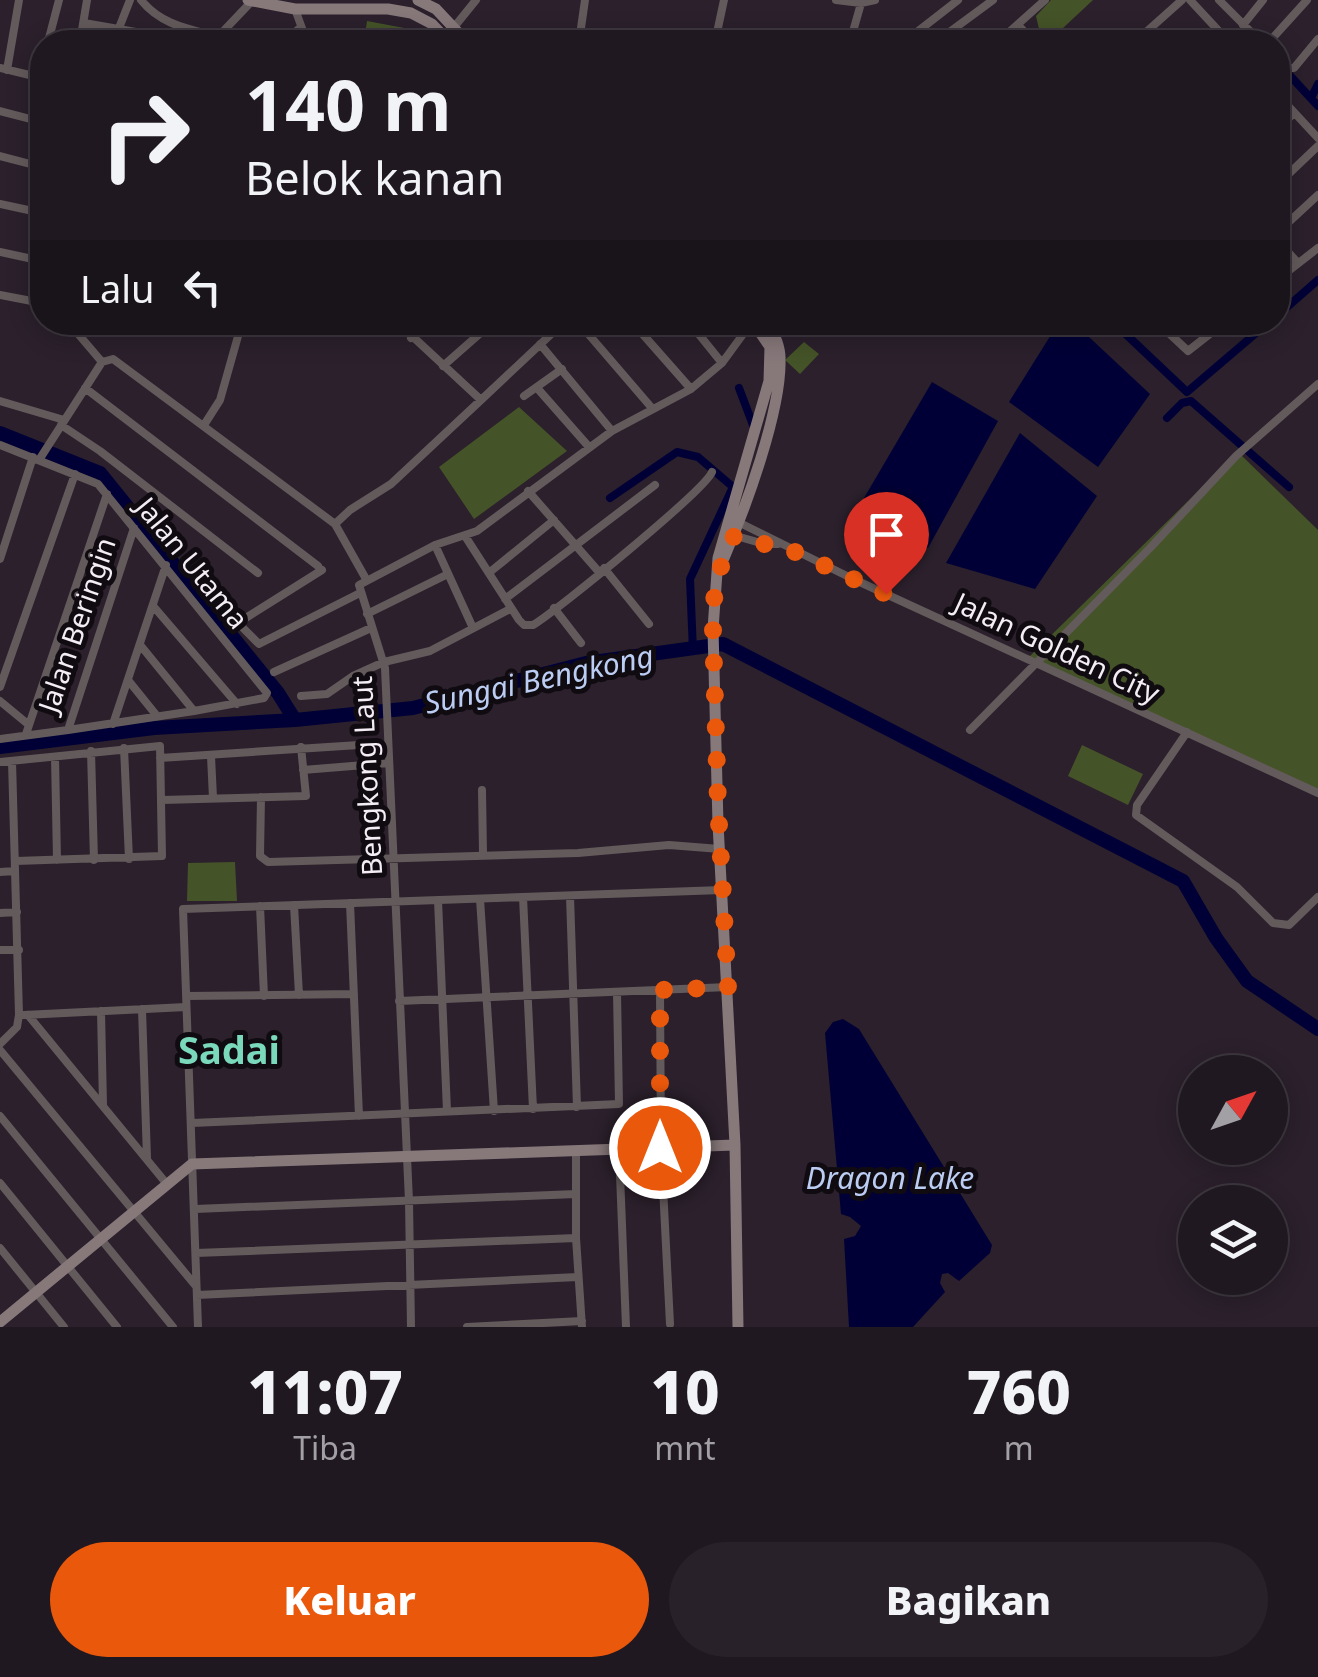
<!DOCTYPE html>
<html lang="id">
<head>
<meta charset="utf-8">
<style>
	body { margin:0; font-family:"Noto Sans",sans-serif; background:#28212a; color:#f1f3f6; height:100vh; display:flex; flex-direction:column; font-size:38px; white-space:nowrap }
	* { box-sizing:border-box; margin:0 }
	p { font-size:32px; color:#a2a0a5 }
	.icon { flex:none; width:55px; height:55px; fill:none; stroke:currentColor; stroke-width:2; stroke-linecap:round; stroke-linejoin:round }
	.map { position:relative; height:1327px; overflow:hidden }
	.sheet { display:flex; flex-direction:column; background:#201821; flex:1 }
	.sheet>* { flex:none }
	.guide { position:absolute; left:30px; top:30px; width:1260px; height:305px; border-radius:40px; box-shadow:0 5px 25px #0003,0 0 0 2px #3d373f; background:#201821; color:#f1f3f6; overflow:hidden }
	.needle { width:65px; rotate:50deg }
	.controls { position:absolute; left:1178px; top:1055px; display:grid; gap:20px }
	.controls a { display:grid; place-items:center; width:110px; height:110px; border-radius:50%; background:#201821; box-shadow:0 5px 25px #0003,0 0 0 2px #3d373f; font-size:50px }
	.pin { position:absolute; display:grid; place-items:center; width:85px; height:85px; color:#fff; margin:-102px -42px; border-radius:50% 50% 50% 0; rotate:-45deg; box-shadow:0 0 10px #0007 }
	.pin .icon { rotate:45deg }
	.me { position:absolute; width:110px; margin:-55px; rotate:0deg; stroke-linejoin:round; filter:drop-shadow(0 0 8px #0008) }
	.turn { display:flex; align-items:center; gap:35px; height:210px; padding:0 50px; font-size:45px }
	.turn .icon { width:130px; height:130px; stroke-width:2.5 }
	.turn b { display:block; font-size:70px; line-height:85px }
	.then { display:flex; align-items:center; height:95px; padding:0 50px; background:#0003; gap:20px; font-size:38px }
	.eta { display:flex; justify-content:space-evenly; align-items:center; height:170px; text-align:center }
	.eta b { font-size:60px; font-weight:800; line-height:70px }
	.cta { display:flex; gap:20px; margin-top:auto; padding:20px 50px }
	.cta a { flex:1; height:115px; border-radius:60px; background:#ea580c; color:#fff; font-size:40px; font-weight:800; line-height:115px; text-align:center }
	.cta a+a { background:#28212a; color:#f1f3f6 }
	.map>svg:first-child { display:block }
</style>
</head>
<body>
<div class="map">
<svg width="1318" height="1327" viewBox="0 0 1318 1327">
	<rect width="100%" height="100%" fill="#2b202c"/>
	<!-- green -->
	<path fill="#455328" d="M1051,0H1093L1048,42H1042L1036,16Z
		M367,21L431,33V42H364Z
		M804,342L819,354L800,374L785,360Z
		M519,407L567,451L474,519L439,467Z
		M1238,452L1318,530V790L1029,657Z
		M1082,745L1143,774L1128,805L1068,776Z
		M235,862L237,901H187L188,863Z"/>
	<!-- water -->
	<path fill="#000037" d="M1059,322L1074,323L1150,394L1098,467L1009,402Z
		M932,382L998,421L928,548L857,510Z
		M1020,433L1097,496L1035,589L946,563Z
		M843,1019L859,1029L992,1245L990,1253L959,1281L948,1273L942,1274L940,1283L945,1292L913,1327H849L844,1239L855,1236L861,1226L850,1217L841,1214L825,1033L833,1022Z"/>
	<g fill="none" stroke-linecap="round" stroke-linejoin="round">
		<!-- canal -->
		<path stroke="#000037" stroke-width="8" d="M1281,66L1318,106
			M1311,98L1318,84
			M1278,315L1318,280
			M1113,322L1187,392L1269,322
			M739,388L753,425
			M1167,418L1182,403L1191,401L1289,487
			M610,498L677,452L698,457L733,487L690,579L693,651"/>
		<!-- river -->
		<path stroke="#000037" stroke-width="14" d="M0,433L100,473L278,693L295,720
			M0,747L154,728L295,720L413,708L586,663L723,644L1183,881L1216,938L1247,981L1318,1029"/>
		<!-- street -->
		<path stroke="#635a5b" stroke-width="8" d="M141,0C161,25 189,29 219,37
			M836,0L861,3L875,0
			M1190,0L1229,42
			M1219,0L1261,42
			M295,9L307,42
			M84,23L193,42
			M1243,25L1263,0
			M455,26L476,0
			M1019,26L1034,42
			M119,28L130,0
			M580,37L688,42
			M48,42L59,0
			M80,42L87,0
			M213,42L252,1
			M283,42L301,27
			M579,42L585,0
			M715,42L724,0
			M850,42L862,0
			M895,42L917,32L958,0
			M936,42L993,0
			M998,42L1045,0
			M1135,42L1182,0
			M1203,42L1218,30
			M1269,42L1307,0
			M1278,58L1288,68H1294L1318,39
			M0,68L42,78
			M7,70L19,0
			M1278,95L1318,138
			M0,111L42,122
			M1278,129L1294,113
			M0,156L42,167
			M1278,184L1318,146
			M0,204L42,213
			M1278,232L1318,195
			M1278,241L1298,263
			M0,252L42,261
			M1278,279L1318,248
			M0,295L42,303
			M68,322L102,362
			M397,322L481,400L564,322
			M578,322L651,407
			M632,322L691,389
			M689,322L722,363
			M1157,322L1188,351L1225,322
			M411,338L428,322
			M540,344L612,431
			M443,366L493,322
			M85,388L318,566
			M538,389L589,447
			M524,396L562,369
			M0,401L64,420
			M61,425L100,451L258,573
			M204,425L220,400L242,322
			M0,445L98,484L267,693L264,698L194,711
			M39,460L102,362L113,359L335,524L366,579
			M528,491L599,572
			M738,522L851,578L1318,793
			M335,524L350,510L391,484L481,400
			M729,534L764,544H778
			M465,536L519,620L524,625H533C558,610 705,490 712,472
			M435,545L473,628
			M0,559L33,457
			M604,568L649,624
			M322,570L241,621L243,628L259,644L360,593
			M490,572L554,520
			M505,599L655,485
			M154,607L237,704
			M554,608L581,643
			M367,614L448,574
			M274,672L371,628
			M128,680L157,716
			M0,687L75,474
			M301,696L327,694L353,676L384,662L430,651L510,609
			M0,701L29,725
			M113,724L166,565
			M68,730L194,711L141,646
			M970,730L1151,547L1236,456L1318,384
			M1187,732L1137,805L1136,815L1237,887L1273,923L1289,925L1318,897
			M26,734L107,494
			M0,739L68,730L134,528
			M124,748L129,859
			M91,751L94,860
			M211,756L213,798
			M55,757L57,860
			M160,758L359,745L368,748L377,762
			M0,762L160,746L162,856L16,861
			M303,770L389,763
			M482,790L483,854
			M261,797L260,856L268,862L578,853L669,845L720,849
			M162,800L306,796L301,747
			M0,872L15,871
			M570,896L577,1107
			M523,897L533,1109
			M480,899L494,1111
			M438,900L447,1111
			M350,903L359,1116
			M294,905L299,995
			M260,906L264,996
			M0,913L17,912
			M0,950H19
			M660,990L661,1148L670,1324
			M186,996L354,994
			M399,1001L728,987
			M142,1009L147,1158
			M101,1011L103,1105
			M24,1015L186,1007
			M28,1015L166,1183
			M0,1044L17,1027L19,1015L12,761
			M0,1050L195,1285
			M0,1116L173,1327
			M192,1123L619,1104L617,992
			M619,1149L626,1327
			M576,1151V1238L582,1327
			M0,1183L117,1327
			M195,1209L576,1194
			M0,1248L64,1327
			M196,1253L576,1238
			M197,1295L578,1277
			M198,1327L183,909L722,890
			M411,1327L409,1201L385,668L359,585L435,545L477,531L612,431L691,389L722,363L752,322
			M467,1327L582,1321"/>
		<!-- secondary -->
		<path stroke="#87787a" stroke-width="11" d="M248,0L295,9H388L411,13L432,24L449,42
			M418,0L436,9L467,42
			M724,558C745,509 782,410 780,358C780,345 774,333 767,322
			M0,1322L192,1164L735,1145
			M738,1327L735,1145L718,824L713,629L718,558L769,381L770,347L753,322"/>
	</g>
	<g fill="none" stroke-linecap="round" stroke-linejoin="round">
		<!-- route -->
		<path stroke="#ea580c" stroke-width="18" stroke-dasharray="0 32.4" d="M660,1148V990L728,987L718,805L713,630L715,581L734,536L764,544H778L886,594"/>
	</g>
	<g text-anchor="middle" stroke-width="10" stroke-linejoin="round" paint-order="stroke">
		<!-- street labels -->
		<g font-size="28" fill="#f4edf5" stroke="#100b11">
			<text transform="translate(192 563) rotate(51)" y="10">Jalan Utama</text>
			<text transform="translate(77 625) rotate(-71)" y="10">Jalan Beringin</text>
			<text transform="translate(1057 648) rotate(25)" y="10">Jalan Golden City</text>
			<text transform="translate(367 776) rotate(-93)" y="10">Bengkong Laut</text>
		</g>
		<!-- water labels -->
		<g font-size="30" font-style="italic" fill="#bbcdf2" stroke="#100b11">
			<text transform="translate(539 680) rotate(-12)" y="10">Sungai Bengkong</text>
			<text x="890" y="1189">Dragon Lake</text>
		</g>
		<!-- district labels -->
		<g font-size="38" font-weight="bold" fill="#7ad8bb" stroke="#100b11">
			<text x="229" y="1064">Sadai</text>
		</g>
	</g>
</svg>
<div class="controls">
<a><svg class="needle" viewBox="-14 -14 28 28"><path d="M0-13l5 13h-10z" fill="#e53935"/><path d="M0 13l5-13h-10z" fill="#a2a0a5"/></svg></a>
<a><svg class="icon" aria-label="layers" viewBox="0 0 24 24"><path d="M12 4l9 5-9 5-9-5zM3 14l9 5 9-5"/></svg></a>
</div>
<div class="pin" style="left:886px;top:594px;background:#d93025"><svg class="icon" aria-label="arrive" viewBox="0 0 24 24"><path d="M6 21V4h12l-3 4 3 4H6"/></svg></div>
<svg class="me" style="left:660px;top:1148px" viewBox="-20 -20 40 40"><circle r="17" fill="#ea580c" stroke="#fff" stroke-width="3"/><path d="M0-11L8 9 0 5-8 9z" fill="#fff"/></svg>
<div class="guide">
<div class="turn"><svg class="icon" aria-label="right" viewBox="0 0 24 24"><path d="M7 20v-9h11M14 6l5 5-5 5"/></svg><div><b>140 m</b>Belok kanan</div></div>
<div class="then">Lalu<svg class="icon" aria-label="left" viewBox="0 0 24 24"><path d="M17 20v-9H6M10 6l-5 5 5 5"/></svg></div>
</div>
</div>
<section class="sheet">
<div class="eta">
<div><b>11:07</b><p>Tiba</p></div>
<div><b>10</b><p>mnt</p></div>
<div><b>760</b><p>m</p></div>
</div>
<div class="cta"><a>Keluar</a><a>Bagikan</a></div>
</section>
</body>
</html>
